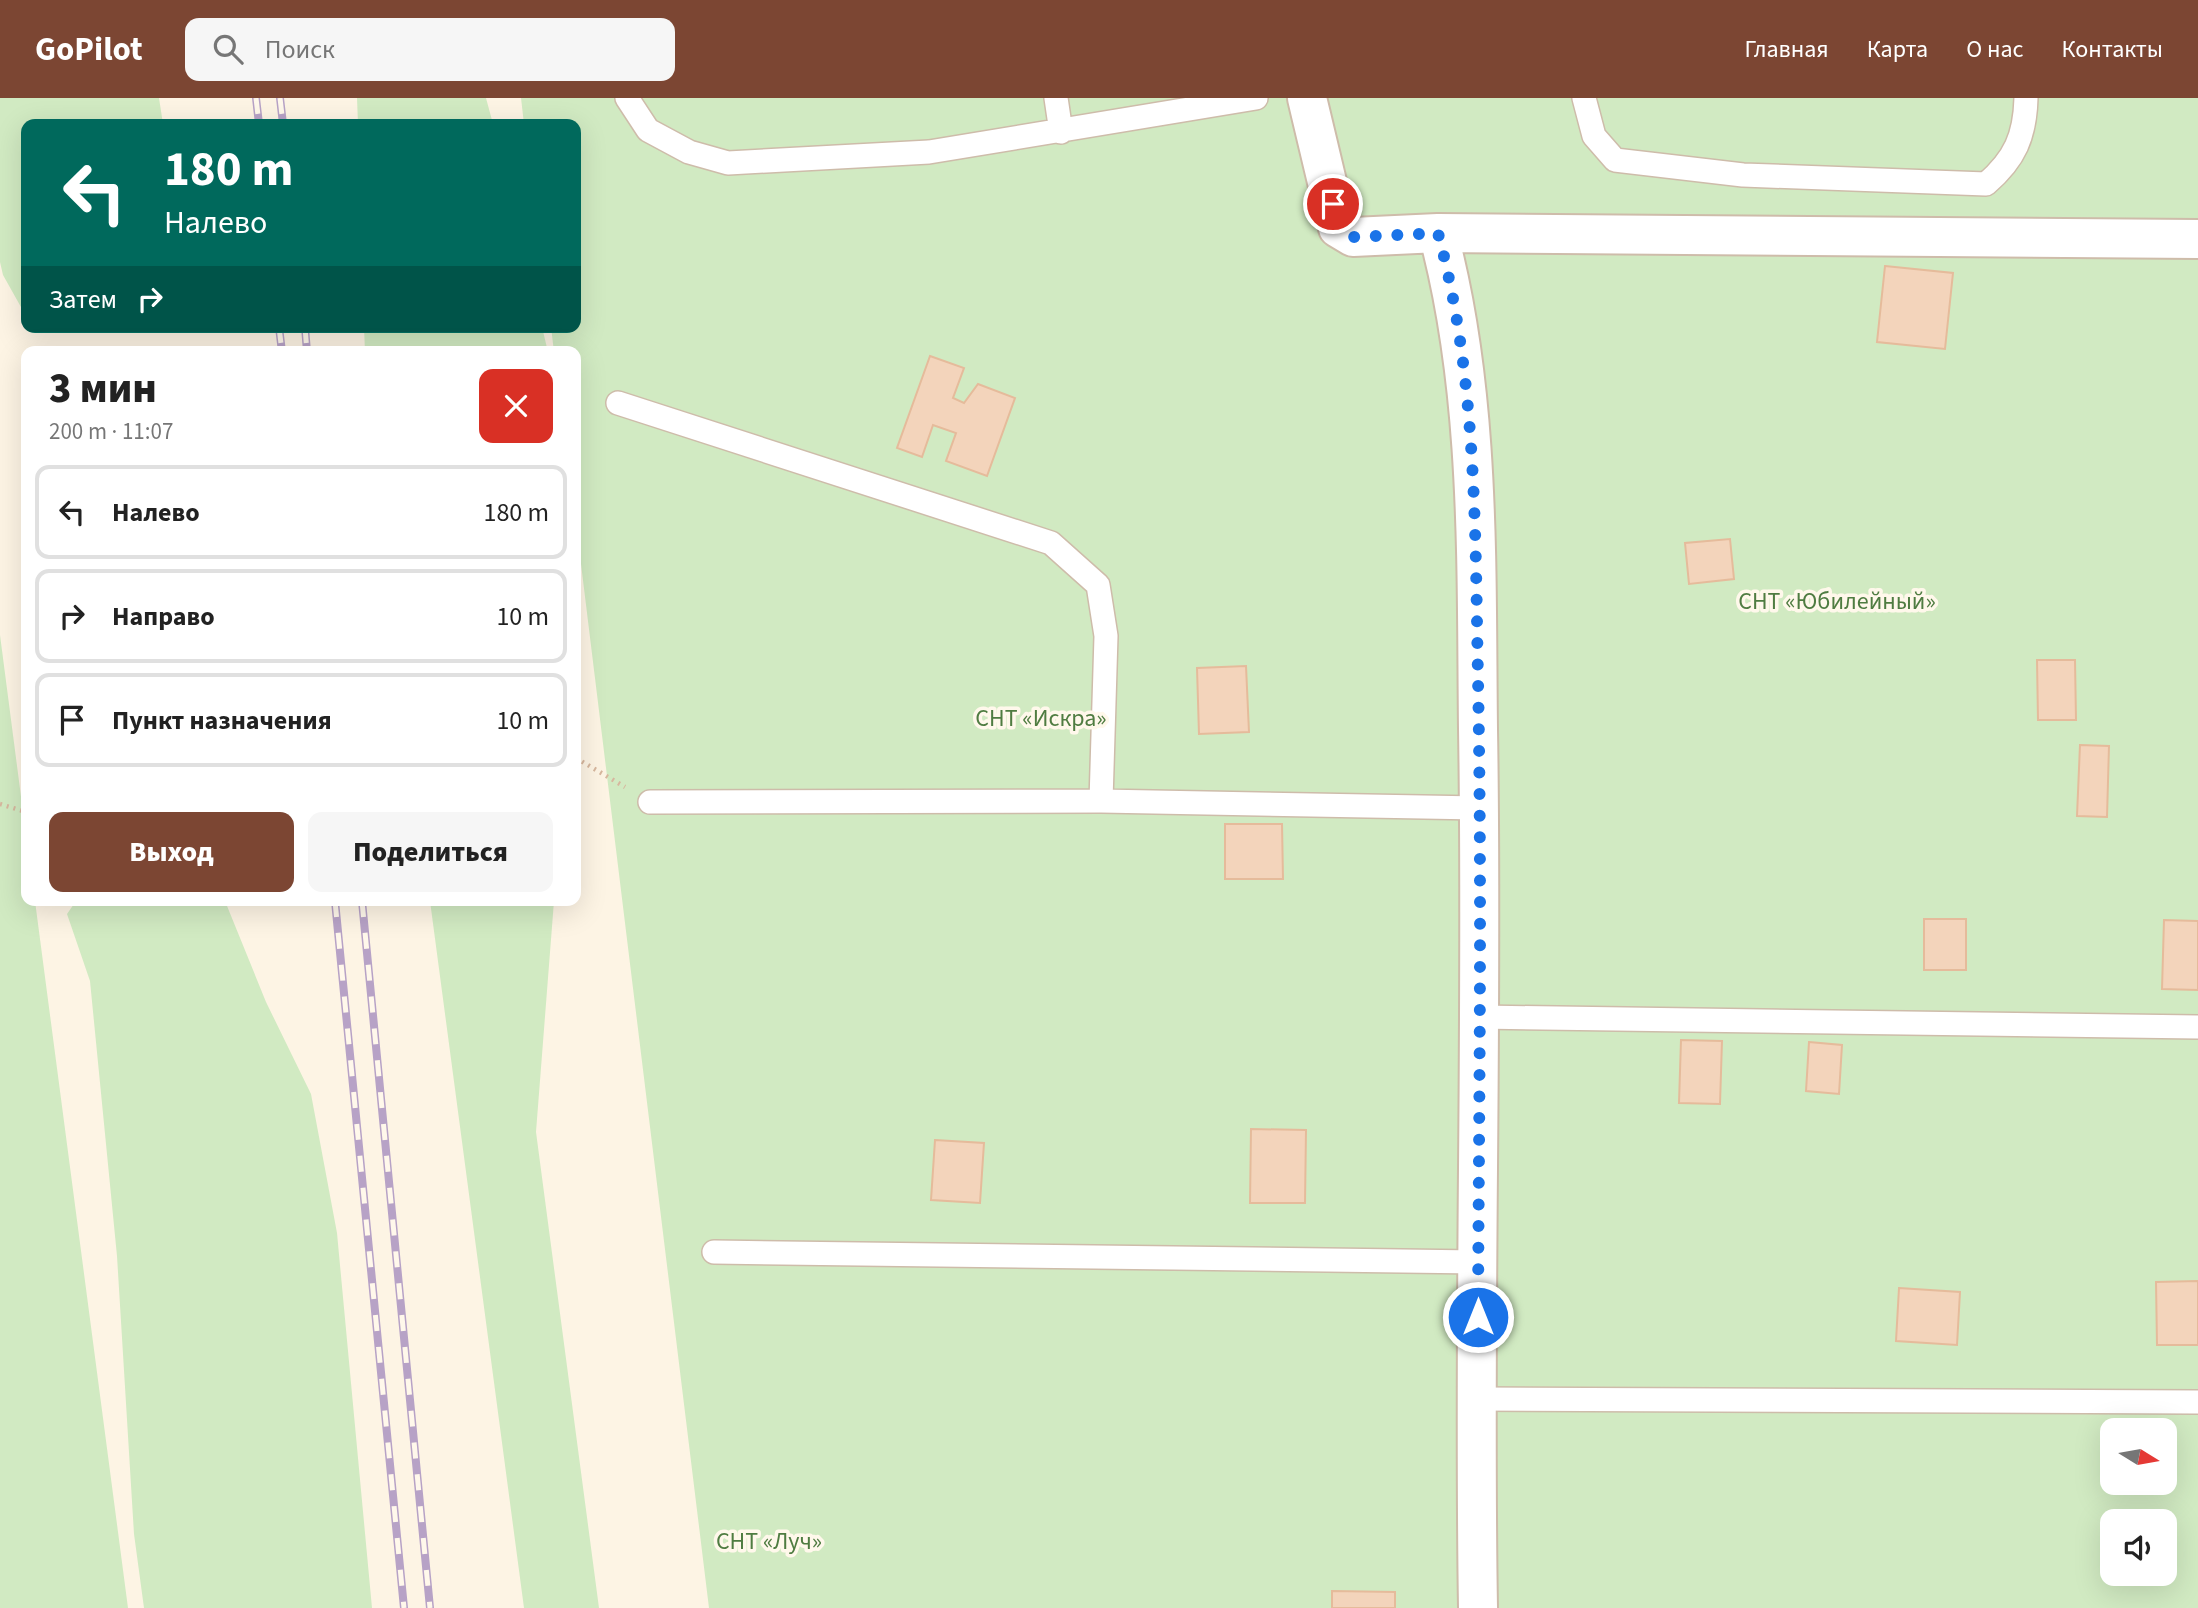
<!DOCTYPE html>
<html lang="ru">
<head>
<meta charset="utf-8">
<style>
	body { margin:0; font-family:"Source Sans 3",sans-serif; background:#f6f6f6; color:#222; height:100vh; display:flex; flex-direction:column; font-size:26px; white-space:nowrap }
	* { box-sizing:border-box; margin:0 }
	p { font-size:23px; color:#767676 }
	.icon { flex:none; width:38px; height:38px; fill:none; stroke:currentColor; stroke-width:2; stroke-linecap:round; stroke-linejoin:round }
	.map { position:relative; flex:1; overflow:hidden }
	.details { position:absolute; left:21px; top:248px; width:560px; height:560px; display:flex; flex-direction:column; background:#fff; border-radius:14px; box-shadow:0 7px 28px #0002 }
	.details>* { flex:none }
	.banner { position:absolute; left:21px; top:21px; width:560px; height:214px; border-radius:14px; box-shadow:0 7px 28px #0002; background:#00695c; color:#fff; overflow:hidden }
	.needle { width:46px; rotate:101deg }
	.fabs { position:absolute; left:2100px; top:1320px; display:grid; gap:14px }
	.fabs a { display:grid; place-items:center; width:77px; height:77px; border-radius:14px; background:#fff; box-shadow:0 7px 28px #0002; font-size:35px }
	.pin { position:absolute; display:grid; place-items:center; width:60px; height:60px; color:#fff; margin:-30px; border:4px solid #fff; border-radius:50%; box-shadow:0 2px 7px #0007 }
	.me { position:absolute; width:77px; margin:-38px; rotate:0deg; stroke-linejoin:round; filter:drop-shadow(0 0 5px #0008) }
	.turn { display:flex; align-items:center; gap:24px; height:147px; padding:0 28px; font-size:32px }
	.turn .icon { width:91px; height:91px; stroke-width:2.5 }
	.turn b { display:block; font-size:49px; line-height:60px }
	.then { display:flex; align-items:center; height:66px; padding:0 28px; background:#0003; gap:14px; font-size:26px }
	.round { display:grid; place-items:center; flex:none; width:74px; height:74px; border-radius:14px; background:#f6f6f6 }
	.summary { display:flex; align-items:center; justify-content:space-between; height:119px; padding:0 28px }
	h1 { font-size:42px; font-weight:800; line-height:52px }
	.action { display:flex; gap:14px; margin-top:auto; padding:14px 28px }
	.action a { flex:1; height:80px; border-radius:14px; background:#7c4633; color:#fff; font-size:28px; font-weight:800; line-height:80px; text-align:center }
	.action a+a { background:#f6f6f6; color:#222 }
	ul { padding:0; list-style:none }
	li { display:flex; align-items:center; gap:21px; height:94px; margin:0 14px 10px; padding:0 14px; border:4px solid #e0e0e0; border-radius:14px }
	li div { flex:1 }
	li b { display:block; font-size:26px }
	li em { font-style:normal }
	header { display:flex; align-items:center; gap:42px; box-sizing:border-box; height:98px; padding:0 35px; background:#7c4633; color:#fff }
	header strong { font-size:33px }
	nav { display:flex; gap:38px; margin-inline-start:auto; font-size:24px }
	.search { width:490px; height:63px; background:#f6f6f6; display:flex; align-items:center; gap:18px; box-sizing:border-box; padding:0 24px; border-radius:14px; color:#767676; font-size:26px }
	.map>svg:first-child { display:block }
</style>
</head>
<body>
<header>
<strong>GoPilot</strong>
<div class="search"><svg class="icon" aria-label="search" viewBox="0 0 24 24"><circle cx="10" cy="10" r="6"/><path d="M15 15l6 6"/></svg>Поиск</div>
<nav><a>Главная</a><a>Карта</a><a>О нас</a><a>Контакты</a></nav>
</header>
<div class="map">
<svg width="2198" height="1510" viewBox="0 0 2198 1510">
	<rect width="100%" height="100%" fill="#fdf4e4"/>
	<!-- green -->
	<path fill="#d1eac2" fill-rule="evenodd" d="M0,0H159L163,26H26V218L3,177L0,164Z
		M357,0H486L493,26H358Z
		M521,0H2198V1510H709L581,466L576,526V254H554L551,229H576V26H524ZM2112,1332H2165V1384H2112ZM2112,1423H2165V1475H2112Z
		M364,229H542L548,254H365Z
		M0,537L26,737V803H35L128,1510H0Z
		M76,803H225L266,904L311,996L337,1135L372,1510H144L134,1436L117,1158L90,883L67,816Z
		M430,803H554L536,1034L599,1510H524Z"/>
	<!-- building -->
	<path fill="#f3d4bb" stroke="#e5bb9b" stroke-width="2" d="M1885,168L1953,175L1945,251L1877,244Z
		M930,258L964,270L953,300L964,305L978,286L1015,300L987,378L946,363L956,335L933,327L922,359L897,350Z
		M1730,441L1734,481L1689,486L1685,445Z
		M2037,562H2075L2076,622H2038Z
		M1246,568L1249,634L1199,636L1197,570Z
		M2080,647L2109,648L2107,719L2077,718Z
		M1225,726H1282L1283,781H1225Z
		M1924,821H1966V872H1924Z
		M2164,822L2198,823V892L2162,891Z
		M1681,942L1722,943L1720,1006L1679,1005Z
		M1809,944L1842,947L1839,996L1806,993Z
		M1251,1031L1306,1032L1305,1105H1250Z
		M935,1042L984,1045L980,1105L931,1102Z
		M2198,1183V1247H2157L2156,1184Z
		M1899,1190L1960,1194L1957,1247L1896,1243Z
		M1332,1493L1395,1494V1510H1332Z"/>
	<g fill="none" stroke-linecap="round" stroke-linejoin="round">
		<defs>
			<path id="service" d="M627,0L648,32L689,54L728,65L929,54L1256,0
				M1056,0L1061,34
				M1584,0L1594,38L1615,62L1743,77L1986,86C2015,61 2025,38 2026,0
				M618,305L1051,445L1098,487L1106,538L1101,703
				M650,704L1101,703L1479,710
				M1479,919L2198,929
				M714,1154L1478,1164
				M1477,1301L2198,1304"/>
			<path id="minor" d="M1307,0L1338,130L1353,139L1438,135L2198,141
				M1438,135C1481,295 1476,466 1478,631C1483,924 1473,1217 1478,1510"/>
		</defs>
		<!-- service casing -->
		<use href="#service" stroke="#cebcaa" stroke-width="26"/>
		<!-- minor casing -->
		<use href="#minor" stroke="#cebcaa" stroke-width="42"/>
		<!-- path -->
		<path stroke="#d7b79e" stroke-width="4.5" stroke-dasharray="2 5" stroke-linecap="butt" d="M576,660L625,689
			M0,706L26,714"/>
		<!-- service -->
		<use href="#service" stroke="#fff" stroke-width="23"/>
		<!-- minor -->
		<use href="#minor" stroke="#fff" stroke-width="38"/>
		<defs>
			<path id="rail" d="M256,0L259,26
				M280,0L283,26
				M279,229L282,254
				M305,229L307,254
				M335,803L404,1510
				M362,803L430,1510"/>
		</defs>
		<!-- rail casing -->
		<use href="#rail" stroke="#b7a2c6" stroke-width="8"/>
		<!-- rail -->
		<use href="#rail" stroke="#fff8eb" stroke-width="5" stroke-dasharray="16" stroke-linecap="butt"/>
	</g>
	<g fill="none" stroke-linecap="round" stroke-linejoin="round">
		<!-- route -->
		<path stroke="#1a73e8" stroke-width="12" stroke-dasharray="0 21.6" d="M1333,106L1338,130L1353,139L1438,135C1477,279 1475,431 1478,580C1482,793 1479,1006 1478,1219"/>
	</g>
	<g text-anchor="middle" stroke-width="7" stroke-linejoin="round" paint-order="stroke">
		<!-- park labels -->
		<g font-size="24" fill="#4f7c41" stroke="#fff8eb">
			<text x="1837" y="511">СНТ «Юбилейный»</text>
			<text x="1041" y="628">СНТ «Искра»</text>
			<text x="769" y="1451">СНТ «Луч»</text>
		</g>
	</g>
</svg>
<div class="fabs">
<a><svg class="needle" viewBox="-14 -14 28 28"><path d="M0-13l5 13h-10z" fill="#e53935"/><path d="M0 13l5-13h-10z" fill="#767676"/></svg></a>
<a><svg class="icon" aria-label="sound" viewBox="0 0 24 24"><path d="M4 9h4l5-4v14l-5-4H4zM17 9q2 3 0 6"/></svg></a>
</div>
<div class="pin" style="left:1333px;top:106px;background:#d93025"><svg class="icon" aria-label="arrive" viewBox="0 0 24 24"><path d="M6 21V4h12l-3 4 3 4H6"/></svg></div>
<svg class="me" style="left:1478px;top:1219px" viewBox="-20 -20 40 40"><circle r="17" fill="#1a73e8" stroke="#fff" stroke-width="3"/><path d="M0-11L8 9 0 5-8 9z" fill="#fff"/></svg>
<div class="banner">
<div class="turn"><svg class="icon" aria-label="left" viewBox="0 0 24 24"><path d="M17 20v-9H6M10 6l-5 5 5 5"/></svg><div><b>180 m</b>Налево</div></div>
<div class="then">Затем<svg class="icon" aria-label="right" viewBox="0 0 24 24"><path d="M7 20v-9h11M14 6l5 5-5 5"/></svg></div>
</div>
<section class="details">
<div class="summary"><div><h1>3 мин</h1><p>200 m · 11:07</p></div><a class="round" style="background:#d93025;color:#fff"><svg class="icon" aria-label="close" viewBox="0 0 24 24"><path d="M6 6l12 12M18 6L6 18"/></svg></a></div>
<ul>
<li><svg class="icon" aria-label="left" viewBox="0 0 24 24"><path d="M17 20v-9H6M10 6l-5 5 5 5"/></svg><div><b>Налево</b></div><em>180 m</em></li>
<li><svg class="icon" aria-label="right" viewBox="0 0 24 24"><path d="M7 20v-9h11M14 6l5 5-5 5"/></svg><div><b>Направо</b></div><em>10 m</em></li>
<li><svg class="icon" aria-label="arrive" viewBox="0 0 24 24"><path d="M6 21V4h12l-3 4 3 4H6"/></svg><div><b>Пункт назначения</b></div><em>10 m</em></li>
</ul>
<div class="action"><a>Выход</a><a>Поделиться</a></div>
</section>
</div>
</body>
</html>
